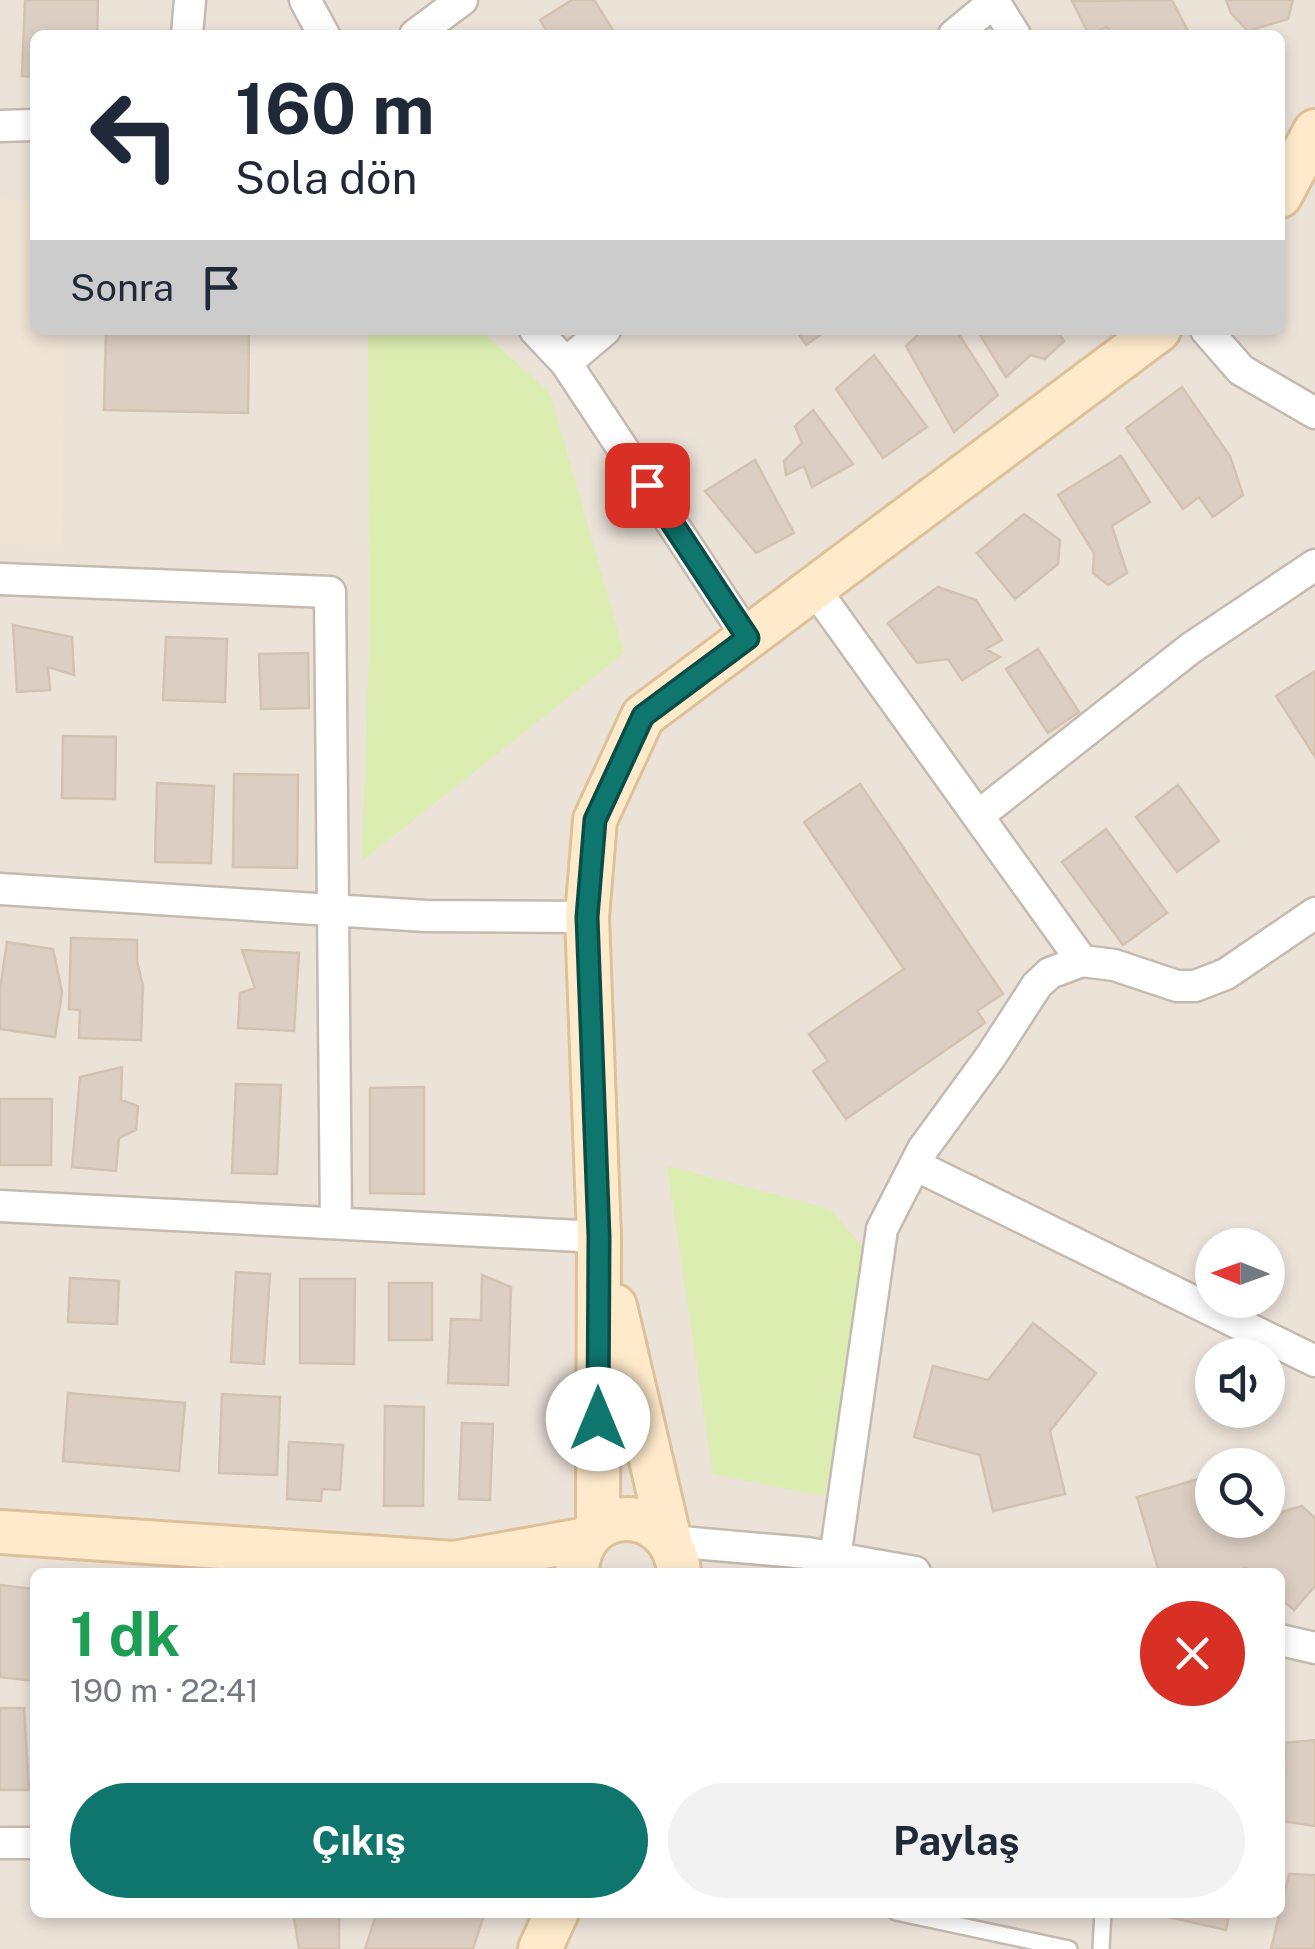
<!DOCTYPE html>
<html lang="tr">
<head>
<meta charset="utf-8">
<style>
	body { margin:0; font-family:"Public Sans",sans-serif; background:#f2f2f3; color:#1f2937; height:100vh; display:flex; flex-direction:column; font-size:38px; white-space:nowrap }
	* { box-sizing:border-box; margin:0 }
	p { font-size:32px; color:#747a83 }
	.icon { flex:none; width:55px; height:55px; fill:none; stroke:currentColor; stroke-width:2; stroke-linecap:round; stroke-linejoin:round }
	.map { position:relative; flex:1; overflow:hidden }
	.drawer { position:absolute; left:30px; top:1568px; width:1255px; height:350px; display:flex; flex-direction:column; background:#fff; border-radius:15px; box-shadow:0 5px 15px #0003 }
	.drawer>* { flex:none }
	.top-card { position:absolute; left:30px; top:30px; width:1255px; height:305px; border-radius:15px; box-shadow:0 5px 15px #0003; background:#fff; color:#1f2937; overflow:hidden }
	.needle { width:65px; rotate:271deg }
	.controls { position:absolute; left:1195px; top:1228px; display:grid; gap:20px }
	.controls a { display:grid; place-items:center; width:90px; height:90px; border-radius:50%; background:#fff; box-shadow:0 5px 15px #0003; font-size:50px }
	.pin { position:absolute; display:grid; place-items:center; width:85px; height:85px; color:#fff; margin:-42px; border-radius:20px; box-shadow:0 5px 15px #0006 }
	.me { position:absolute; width:110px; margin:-55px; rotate:0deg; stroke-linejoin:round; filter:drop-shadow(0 0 8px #0008) }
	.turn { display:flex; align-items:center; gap:35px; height:210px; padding:0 40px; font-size:45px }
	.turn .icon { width:130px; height:130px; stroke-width:2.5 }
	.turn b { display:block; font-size:70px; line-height:85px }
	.then { display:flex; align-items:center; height:95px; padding:0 40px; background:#0003; gap:20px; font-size:38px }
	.round { display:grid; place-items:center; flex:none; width:105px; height:105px; border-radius:52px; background:#f2f2f3 }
	.head { display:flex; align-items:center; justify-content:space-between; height:170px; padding:0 40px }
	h1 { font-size:60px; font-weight:700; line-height:75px; color:#1e9e55 }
	.cta { display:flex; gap:20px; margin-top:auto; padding:20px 40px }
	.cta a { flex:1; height:115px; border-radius:60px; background:#0f766e; color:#fff; font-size:40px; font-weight:700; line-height:115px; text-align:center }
	.cta a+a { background:#f2f2f3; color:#1f2937 }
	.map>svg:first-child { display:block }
</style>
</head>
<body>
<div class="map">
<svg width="1315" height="1949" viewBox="0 0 1315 1949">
	<rect width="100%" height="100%" fill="#f6f1eb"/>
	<!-- residential -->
	<path fill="#ebe2d8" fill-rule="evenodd" d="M0,0H1315V1949H0ZM35,35H1280V330H35ZM1212,1245H1268V1300H1212ZM1212,1355H1268V1410H1212ZM1212,1465H1268V1520H1212ZM35,1572H1280V1912H35Z"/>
	<!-- education -->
	<path fill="#f0e4d4" d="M0,199L35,200V330H64L63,546L0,545Z"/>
	<!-- green -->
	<path fill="#dbedb1" d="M368,330H480L550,393L624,653L362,861L369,649Z
		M667,1166L830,1209L872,1258L824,1496L713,1474Z"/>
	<!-- building -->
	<path fill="#dccec2" stroke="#d4c2b1" stroke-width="2.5" d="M25,0H98L97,35H35V77L22,76Z
		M572,0H594L616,35H549L540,20Z
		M1172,0L1190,35H1111L1107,27L1089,35L1072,1Z
		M1226,0H1293L1288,19L1248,31L1231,13Z
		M106,330H249L248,413L104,410Z
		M796,330H827L806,345Z
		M923,330H956L998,395L954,432L906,346Z
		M977,330H1057L1064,341L1045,359L1031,355L1006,377Z
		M874,355L927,427L883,458L836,389Z
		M1182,387L1230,456L1243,495L1213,517L1199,497L1183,509L1126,428Z
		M813,410L853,464L812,487L804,466L786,475L784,461L802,443L795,426Z
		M1121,456L1150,502L1112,526L1127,573L1108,585L1093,573L1094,553L1058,495Z
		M755,460L794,533L756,553L705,491Z
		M1024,514L1060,540L1058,564L1015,599L977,553Z
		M938,587L976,600L1002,640L986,649L1000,657L962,680L948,659L917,663L888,623Z
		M13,625L72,637L74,675L48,667L50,690L17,692Z
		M166,637L227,639L225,702L163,700Z
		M1038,649L1079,712L1048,733L1006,669Z
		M308,653L309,708L261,709L259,654Z
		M1315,671V757L1276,696Z
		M63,736L116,737L115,799L62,798Z
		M234,774L298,775L297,868L233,867Z
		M157,783L214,786L211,863L155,862Z
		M860,784L1003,994L977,1011L985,1023L846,1119L813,1071L828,1061L809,1034L904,969L804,822Z
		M1178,785L1219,841L1177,872L1136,817Z
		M1106,829L1167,913L1123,945L1062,862Z
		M71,938L137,940V961L143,986L141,1040L79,1038L80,1010L69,1009Z
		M7,942L53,949L62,992L55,1037L0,1029V990Z
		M242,950L299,953L294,1031L238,1028L240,993L255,988Z
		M122,1067L121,1100L138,1106L136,1130L119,1138L116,1171L72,1167L80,1077Z
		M236,1084L281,1085L277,1174L232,1173Z
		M424,1087V1194L370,1193V1088Z
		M0,1099H52L51,1165H0Z
		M236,1272L270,1274L264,1364L231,1362Z
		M482,1275L511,1287L508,1385L448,1383L451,1319L481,1320Z
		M70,1278L119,1281L117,1324L68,1322Z
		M300,1279H355L354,1364L300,1363Z
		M389,1283H432V1340H389Z
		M1033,1323L1096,1373L1050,1431L1065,1494L993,1511L980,1455L914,1437L933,1366L988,1380Z
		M68,1393L185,1403L179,1471L63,1461Z
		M222,1394L280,1397L277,1475L219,1473Z
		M385,1406L424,1407L423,1506H384Z
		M462,1423L493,1424L490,1500L459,1499Z
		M289,1442L343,1445L340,1490L322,1489L321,1501L287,1499Z
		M1212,1475V1520H1268V1516L1302,1506L1315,1518V1586L1294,1610L1280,1598V1572H1251L1246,1568L1231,1572H1159L1137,1497Z
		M0,1585L35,1589V1681L0,1677Z
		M0,1708H24L29,1790H0Z
		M1315,1740V1826L1282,1821L1285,1743Z
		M1289,1874L1315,1875V1949H1271Z
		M293,1912H342L339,1921V1949H299Z
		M377,1912H485L473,1949H365Z
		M1146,1912H1230L1226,1930Z"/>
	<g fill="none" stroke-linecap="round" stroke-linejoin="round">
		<defs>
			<path id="lane" d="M896,1912L1069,1949
				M1101,1949L1103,1912"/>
			<path id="street" d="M305,0L324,35
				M993,0L1015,35
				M187,35L190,0
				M415,35L462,0
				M954,35L994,2
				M0,126L35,125
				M535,330L566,363L748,638
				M1206,330L1241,370L1315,413
				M566,363L605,330
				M0,579L330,592L336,1223
				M814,588L1082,961
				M978,816L1191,648L1315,565
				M0,889L426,916L587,917
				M915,1165L1315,1361
				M0,1206L599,1237
				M670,1541L807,1553L915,1572
				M835,1558L882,1229L923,1149L991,1056L1037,985L1050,973L1082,961L1114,965L1177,986H1195L1226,974L1315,913
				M1280,1640L1315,1648
				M0,1843H35"/>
			<path id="secondary" d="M1280,196L1315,131
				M615,1306L670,1541
				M598,1528L599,1237L587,917L595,820L643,716L1159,330
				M0,1532L454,1563L488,1572
				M454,1563L587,1539
				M577,1572C579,1502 672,1501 679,1572
				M540,1949L557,1912"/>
		</defs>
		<!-- lane casing -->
		<use href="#lane" stroke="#c6baaf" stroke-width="20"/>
		<!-- street casing -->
		<use href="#street" stroke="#c6baaf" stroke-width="35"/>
		<!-- secondary casing -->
		<use href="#secondary" stroke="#ddc199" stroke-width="48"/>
		<!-- lane -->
		<use href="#lane" stroke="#fff" stroke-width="15"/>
		<!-- street -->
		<use href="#street" stroke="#fff" stroke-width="30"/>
		<!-- secondary -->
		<use href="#secondary" stroke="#ffebcc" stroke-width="42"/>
	</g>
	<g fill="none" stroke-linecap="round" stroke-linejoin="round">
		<defs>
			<path id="route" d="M598,1419L599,1237L587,917L595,820L643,716L748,638L647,485"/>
		</defs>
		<!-- route casing -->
		<use href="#route" stroke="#0a4d48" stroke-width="25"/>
		<!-- route -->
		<use href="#route" stroke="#0f766e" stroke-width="18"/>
	</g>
</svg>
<div class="controls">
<a><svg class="needle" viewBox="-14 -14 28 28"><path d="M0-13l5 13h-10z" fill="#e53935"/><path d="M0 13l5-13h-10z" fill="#747a83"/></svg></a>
<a><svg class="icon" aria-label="sound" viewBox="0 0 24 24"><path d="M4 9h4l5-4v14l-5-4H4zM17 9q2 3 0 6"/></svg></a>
<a><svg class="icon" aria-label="search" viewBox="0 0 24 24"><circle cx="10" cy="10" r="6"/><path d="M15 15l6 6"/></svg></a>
</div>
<div class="pin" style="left:647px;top:485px;background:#d93025"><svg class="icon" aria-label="arrive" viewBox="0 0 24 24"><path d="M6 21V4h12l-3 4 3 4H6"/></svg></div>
<svg class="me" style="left:598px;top:1419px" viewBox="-20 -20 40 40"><circle r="19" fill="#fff"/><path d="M0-13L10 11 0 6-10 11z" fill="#0f766e"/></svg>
<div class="top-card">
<div class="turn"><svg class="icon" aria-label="left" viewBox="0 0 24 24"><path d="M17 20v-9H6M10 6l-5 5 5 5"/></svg><div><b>160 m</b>Sola dön</div></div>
<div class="then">Sonra<svg class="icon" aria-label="arrive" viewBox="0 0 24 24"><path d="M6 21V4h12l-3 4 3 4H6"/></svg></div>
</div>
<section class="drawer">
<div class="head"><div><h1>1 dk</h1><p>190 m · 22:41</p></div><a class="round" style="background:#d93025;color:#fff"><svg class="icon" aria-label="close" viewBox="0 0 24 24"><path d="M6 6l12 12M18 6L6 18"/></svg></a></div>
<div class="cta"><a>Çıkış</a><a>Paylaş</a></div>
</section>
</div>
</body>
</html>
